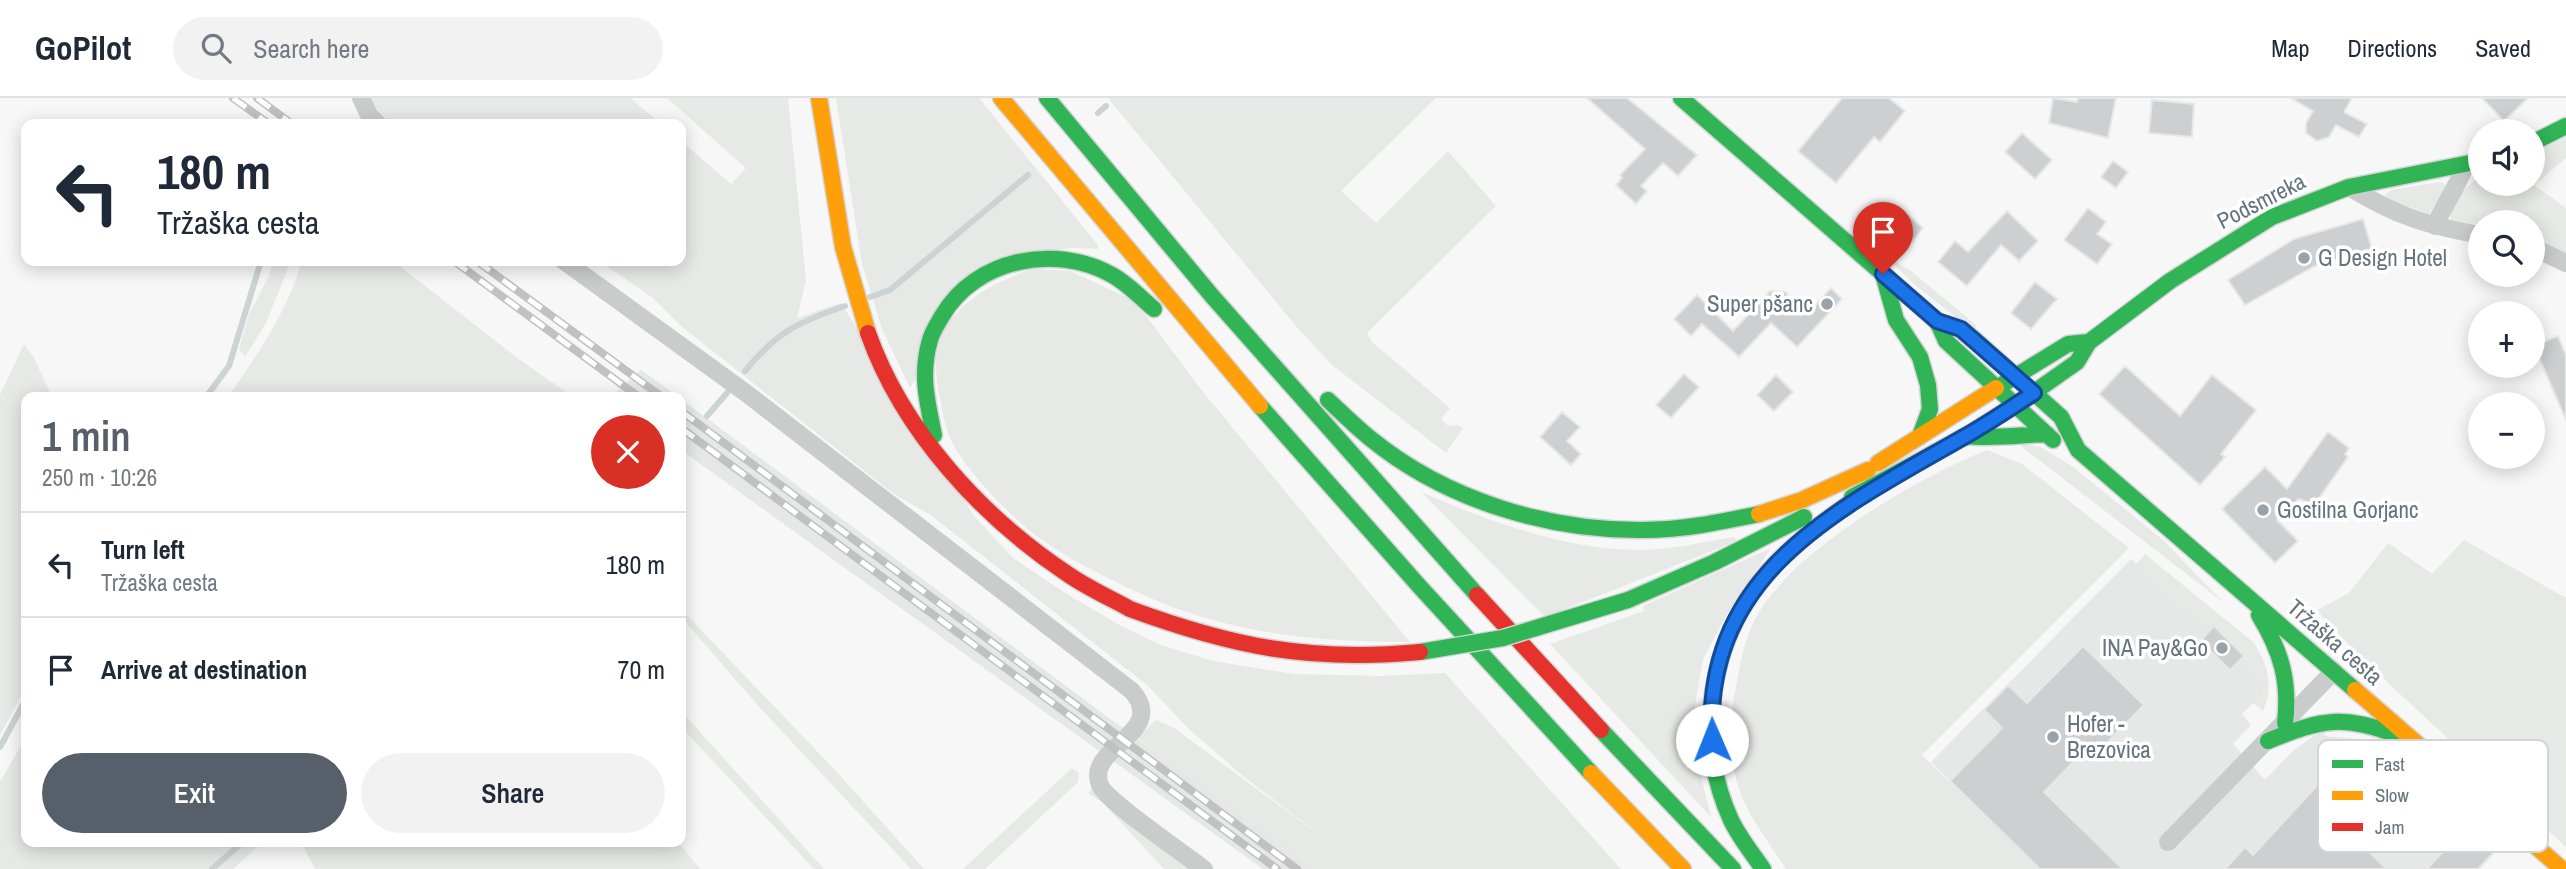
<!DOCTYPE html>
<html lang="en">
<head>
<meta charset="utf-8">
<style>
	body { margin:0; font-family:"Archivo Narrow",sans-serif; background:#f2f2f3; color:#1f2937; height:100vh; display:flex; flex-direction:column; font-size:26px; white-space:nowrap }
	* { box-sizing:border-box; margin:0 }
	p { font-size:23px; color:#747a83 }
	.icon { flex:none; width:38px; height:38px; fill:none; stroke:currentColor; stroke-width:2; stroke-linecap:round; stroke-linejoin:round }
	.map { position:relative; flex:1; overflow:hidden }
	.panel { position:absolute; left:21px; top:294px; width:665px; height:455px; display:flex; flex-direction:column; background:#fff; border-radius:14px; box-shadow:0 4px 18px #0003 }
	.panel>* { flex:none }
	.banner { position:absolute; left:21px; top:21px; width:665px; height:147px; border-radius:14px; box-shadow:0 4px 18px #0003; background:#fff; color:#1f2937; overflow:hidden }
	.tools { position:absolute; left:2468px; top:21px; display:grid; gap:14px }
	.tools a { display:grid; place-items:center; width:77px; height:77px; border-radius:50%; background:#fff; box-shadow:0 4px 18px #0003; font-size:35px }
	.pin { position:absolute; display:grid; place-items:center; width:60px; height:60px; color:#fff; margin:-72px -30px; border-radius:50% 50% 50% 0; rotate:-45deg; box-shadow:0 0 7px #0007 }
	.pin .icon { rotate:45deg }
	.me { position:absolute; width:77px; margin:-38px; rotate:359deg; stroke-linejoin:round; filter:drop-shadow(0 0 5px #0008) }
	.turn { display:flex; align-items:center; gap:24px; height:147px; padding:0 21px; font-size:32px }
	.turn .icon { width:91px; height:91px; stroke-width:2.5 }
	.turn b { display:block; font-size:49px; line-height:60px }
	.round { display:grid; place-items:center; flex:none; width:74px; height:74px; border-radius:37px; background:#f2f2f3 }
	.headline { display:flex; align-items:center; justify-content:space-between; height:119px; padding:0 21px }
	h1 { font-size:42px; font-weight:600; line-height:52px; color:#565f6a }
	.action { display:flex; gap:14px; margin-top:auto; padding:14px 21px }
	.action a { flex:1; height:80px; border-radius:42px; background:#565f6a; color:#fff; font-size:28px; font-weight:600; line-height:80px; text-align:center }
	.action a+a { background:#f2f2f3; color:#1f2937 }
	ul { padding:0; list-style:none }
	li { display:flex; align-items:center; gap:21px; height:105px; padding:0 21px; border-top:2px solid #e0e1e3 }
	li div { flex:1 }
	li b { display:block; font-size:26px }
	li em { font-style:normal }
	header { display:flex; align-items:center; gap:42px; box-sizing:border-box; height:98px; padding:0 35px; background:#fff; border-bottom:2px solid #e0e1e3 }
	header strong { font-size:33px }
	nav { display:flex; gap:38px; margin-inline-start:auto; font-size:24px }
	.search { width:490px; height:63px; background:#f2f2f3; display:flex; align-items:center; gap:18px; box-sizing:border-box; padding:0 24px; border-radius:38px; color:#747a83; font-size:26px }
	.map>svg:first-child { display:block }
</style>
</head>
<body>
<header>
<strong>GoPilot</strong>
<div class="search"><svg class="icon" aria-label="search" viewBox="0 0 24 24"><circle cx="10" cy="10" r="6"/><path d="M15 15l6 6"/></svg>Search here</div>
<nav><a>Map</a><a>Directions</a><a>Saved</a></nav>
</header>
<div class="map">
<svg width="2566" height="771" viewBox="0 0 2566 771">
	<rect width="100%" height="100%" fill="#f7f7f7"/>
	<!-- built -->
	<path fill="#e6e7e7" d="M641,272L679,299H611Z
		M681,301L1105,617L1315,771H1263L681,352Z
		M2131,461L2196,525L2211,526L2246,561L2249,576L2265,593L2242,616L2251,627L2233,646L2265,682L2293,653L2313,638L2324,634L2325,638L2356,641L2393,656L2502,747L2480,771H2040L1931,664Z"/>
	<!-- green -->
	<path fill="#e6e9e5" d="M371,0H630L661,26H391L374,9Z
		M667,0H788L806,182L797,220L841,205L974,418L1013,460L1062,493L1121,528L1161,547L1213,563L1294,576L1380,578L1445,575L1621,771H1315L1154,653L1138,640L1156,622L1174,630L1336,749L1244,679L1189,631L1147,587L932,418L894,396L681,228L653,200L599,163H681V43L731,86L746,70Z
		M836,0H979L1098,147V151L1070,150L985,165L910,290L882,231L862,166Z
		M1108,0H1436L1341,93L1376,125L1448,53L1496,108L1367,235L1372,244L1450,310L1441,321L1448,328L1458,327L1463,330L1446,355L1332,267L1295,227Z
		M2566,39V60L2534,87L2566,110V159L2532,142V124H2480V127L2451,122C2448,104 2465,91 2477,80L2480,79V86H2532V56Z
		M2440,84L2448,88L2429,116L2386,101L2385,97L2391,92Z
		M1884,157L1910,172L1976,227L1975,234L1916,188Z
		M273,163H291L266,225L245,259L239,251L249,216L269,178Z
		M302,163H393L516,259L573,299H228C258,256 287,214 302,163Z
		M1032,171L1070,173L1135,203L1203,294L1410,544C1313,544 1231,536 1141,496C1107,480 1070,462 1039,440C1012,420 956,364 947,332C943,320 942,308 939,296C936,277 933,257 941,239C959,201 995,184 1032,171Z
		M24,246L33,258L52,299H26V589L0,637V297Z
		M2017,345L2040,349L2072,368L2163,442L2224,505Z
		M1987,352L2022,366L2129,450L1922,657L2040,771H1786C1771,748 1753,724 1742,699C1728,664 1728,624 1736,589C1740,567 1744,543 1754,523C1789,454 1917,380 1987,352Z
		M1421,394C1487,423 1565,451 1638,452C1670,452 1703,444 1734,439L1737,443L1545,519Z
		M2464,442L2566,500V749L2389,586C2366,560 2338,539 2317,512L2349,495L2388,445L2432,476Z
		M1771,450L1727,516L1703,561L1693,619L1699,670L1711,719L1550,546L1644,513L1643,508Z
		M2145,456L2253,544C2268,565 2274,589 2263,613L2253,605L2265,593L2249,576L2246,560L2214,528L2196,525L2136,466Z
		M681,511L836,673L924,771H911L762,612L681,519Z
		M681,613L824,771H814L681,629Z
		M26,639V744H263L233,771H0V684Z
		M1072,670L1079,675L1078,684L985,771H963Z
		M1094,689L1190,771H1164L1103,705L1088,695Z
		M301,744H678L700,771H315Z"/>
	<g fill="none" stroke-linecap="round" stroke-linejoin="round">
		<!-- stream -->
		<path stroke="#ccd3d5" stroke-width="6" d="M1098,15L1106,8
			M870,199L890,192L1028,77
			M745,273C777,234 798,224 845,208
			M206,299L229,268L261,163
			M707,318L727,295
			M0,649L26,601
			M212,771L243,744"/>
	</g>
	<!-- building -->
	<path fill="#cecfd0" stroke="#e7e7e6" stroke-width="2" d="M1587,0H1627L1697,57L1678,78L1663,65L1641,88L1647,93L1636,106L1616,87L1622,80L1620,77L1645,51Z
		M1842,0H1889L1905,13L1880,44L1874,39L1836,85L1798,53Z
		M2053,0L2077,4L2078,0H2116L2108,40L2049,25Z
		M2291,0H2352L2344,14L2367,26L2359,39L2336,27L2329,39L2317,43L2306,35V25L2313,13Z
		M2482,0H2528L2504,23Z
		M2152,2L2194,6L2192,39L2149,35Z
		M2022,35L2052,62L2035,81L2005,54Z
		M2113,63L2128,74L2116,90L2101,79Z
		M2088,110L2106,124L2097,136L2112,146L2097,166L2064,142Z
		M2007,113L2038,143L2019,163L2001,147L1967,188L1938,164L1955,143L1968,154Z
		M1908,117L1923,130L1912,144L1896,131Z
		M2363,121L2372,151L2315,168L2245,207L2228,182L2294,141Z
		M2035,184L2057,201L2031,231L2011,215Z
		M1831,190L1842,201L1797,249L1771,225L1739,259L1702,226L1691,238L1674,221L1697,197L1733,233L1770,193L1786,194L1799,213L1805,206L1811,212Z
		M2558,238L2566,257V322L2534,248Z
		M2125,268L2180,318L2212,277L2256,312L2221,356L2225,359L2200,387L2099,296Z
		M1684,276L1699,289L1671,320L1656,307Z
		M1776,277L1793,294L1774,313L1757,297Z
		M1562,314L1580,329L1567,343L1581,356L1571,367L1540,339Z
		M2328,334L2349,350L2345,356L2348,359L2314,407L2299,401L2277,422L2298,443L2275,465L2222,411L2265,369L2287,391Z
		M2214,528L2244,558L2230,572L2200,543Z
		M2083,548L2144,607L2096,656L2089,648L2044,694L2123,771H2040L1950,683L2002,630L1984,612L2008,587L2027,605Z
		M2335,668L2370,700L2343,729L2387,771H2225L2245,749L2253,757Z
		M2471,723L2499,749L2478,771H2427Z"/>
	<g fill="none" stroke-linecap="round" stroke-linejoin="round">
		<defs>
			<path id="fast" d="M1047,0L1212,198L1477,497
				M1681,0L1937,223L1961,231L1975,242L2061,319L2078,352L2355,592
				M2532,45L2566,28
				M1883,176L1896,222L1920,259L1928,287
				M1937,223L1946,243L2053,342
				M2003,286L2068,246L2089,244
				M1328,302C1342,315 1356,329 1371,341C1446,402 1548,433 1643,432C1683,432 1721,424 1759,416
				M2023,302L2077,264L2089,244L2170,183L2272,119L2349,89L2480,63
				M1260,308L1420,489L1591,675
				M934,337C927,303 920,276 930,242C932,234 938,225 942,218C975,161 1055,145 1112,177C1127,185 1141,200 1154,211
				M1920,338L1930,311L1928,287
				M1966,338C1994,341 2019,337 2047,336
				M1852,399L1966,338L2015,307
				M1628,502L1715,464L1804,419
				M2259,517C2281,553 2290,583 2285,625
				M1601,632L1733,771
				M2268,643C2324,620 2343,617 2400,638
				M1763,771C1752,755 1739,739 1731,722C1694,641 1709,544 1766,476C1794,443 1833,417 1869,392"/>
			<path id="slow" d="M819,0L843,149L868,235
				M1001,0L1260,308
				M1878,365L1996,290
				M1759,416L1802,402L1868,372
				M2355,592L2562,771
				M1591,675L1683,771"/>
			<path id="jam" d="M868,235C903,334 983,420 1069,477C1088,490 1110,500 1130,511
				M1477,497L1601,632"/>
		</defs>
		<!-- fast casing -->
		<use href="#fast" stroke="#d3d4d4" stroke-width="19"/>
		<!-- slow casing -->
		<use href="#slow" stroke="#d3d4d4" stroke-width="19"/>
		<!-- jam casing -->
		<use href="#jam" stroke="#d3d4d4" stroke-width="19"/>
		<!-- street -->
		<path stroke="#cacccc" stroke-width="18" d="M361,0L369,17L378,26
			M2349,89C2397,118 2425,127 2480,137
			M2435,128C2444,106 2458,89 2465,67
			M2532,149L2566,165
			M564,163L746,295L1132,593C1169,636 1084,649 1100,687C1106,703 1186,757 1204,771
			M2168,744L2334,573"/>
		<!-- fast -->
		<use href="#fast" stroke="#30b455" stroke-width="16"/>
		<!-- slow -->
		<use href="#slow" stroke="#ff9f0a" stroke-width="16"/>
		<!-- jam -->
		<use href="#jam" stroke="#e5322d" stroke-width="16"/>
		<defs>
			<path id="rail" d="M233,0L269,26
				M257,0L292,26
				M454,163L639,299
				M477,163L662,299
				M681,313L1297,771
				M681,330L1277,771"/>
		</defs>
		<!-- rail casing -->
		<use href="#rail" stroke="#c1c1c2" stroke-width="8"/>
		<!-- rail -->
		<use href="#rail" stroke="#fff" stroke-width="5" stroke-dasharray="16" stroke-linecap="butt"/>
		<defs>
			<path id="fast-bridge" d="M1420,554L1503,540L1628,502"/>
			<path id="jam-bridge" d="M1130,511C1233,549 1310,564 1420,554"/>
		</defs>
		<!-- fast-bridge casing -->
		<use href="#fast-bridge" stroke="#d3d4d4" stroke-width="19" stroke-linecap="butt"/>
		<!-- jam-bridge casing -->
		<use href="#jam-bridge" stroke="#d3d4d4" stroke-width="19" stroke-linecap="butt"/>
		<!-- fast-bridge -->
		<use href="#fast-bridge" stroke="#30b455" stroke-width="16"/>
		<!-- jam-bridge -->
		<use href="#jam-bridge" stroke="#e5322d" stroke-width="16"/>
	</g>
	<g fill="none" stroke-linecap="round" stroke-linejoin="round">
		<defs>
			<path id="route" d="M1712,642C1703,475 1837,412 1962,340C1986,327 2010,310 2034,295L1961,231L1937,223L1883,176"/>
		</defs>
		<!-- route casing -->
		<use href="#route" stroke="#114b97" stroke-width="18"/>
		<!-- route -->
		<use href="#route" stroke="#1a73e8" stroke-width="12"/>
	</g>
	<!-- markers -->
	<g fill="#99a2a8" stroke="#fff" stroke-width="2.5">
		<circle cx="2304" cy="160" r="7"/>
		<circle cx="1827" cy="206" r="7"/>
		<circle cx="2263" cy="412" r="7"/>
		<circle cx="2222" cy="550" r="7"/>
		<circle cx="2053" cy="639" r="7"/>
	</g>
	<g text-anchor="middle" stroke-width="7" stroke-linejoin="round" paint-order="stroke">
		<!-- street labels -->
		<g font-size="23" fill="#66747d" stroke="#fff">
			<text transform="translate(2261 103) rotate(-27)" y="8">Podsmreka</text>
			<text transform="translate(2335 544) rotate(41)" y="8">Tržaška cesta</text>
		</g>
		<!-- poi labels -->
		<g font-size="23" fill="#66747d" stroke="#fff" text-anchor="start">
			<text x="2318" y="168">G Design Hotel</text>
			<text x="1813" y="214" text-anchor="end">Super pšanc</text>
			<text x="2277" y="420">Gostilna Gorjanc</text>
			<text x="2208" y="558" text-anchor="end">INA Pay&amp;Go</text>
			<text x="2067" y="634">Hofer -<tspan x="2067" dy="26">Brezovica</tspan></text>
		</g>
	</g>
	<!-- legend -->
	<rect x="2318" y="642" width="230" height="112" rx="10" fill="#fff" stroke="#d1d5d8" stroke-width="2"/>
	<rect x="2332" y="662" width="31" height="8" fill="#30b455"/>
	<rect x="2332" y="693" width="31" height="9" fill="#ff9f0a"/>
	<rect x="2332" y="725" width="31" height="8" fill="#e5322d"/>
	<g font-size="19" fill="#66747d">
		<text x="2375" y="673">Fast</text>
		<text x="2375" y="704">Slow</text>
		<text x="2375" y="736">Jam</text>
	</g>
</svg>
<div class="tools">
<a><svg class="icon" aria-label="sound" viewBox="0 0 24 24"><path d="M4 9h4l5-4v14l-5-4H4zM17 9q2 3 0 6"/></svg></a>
<a><svg class="icon" aria-label="search" viewBox="0 0 24 24"><circle cx="10" cy="10" r="6"/><path d="M15 15l6 6"/></svg></a>
<a>+</a>
<a>−</a>
</div>
<div class="pin" style="left:1883px;top:176px;background:#d93025"><svg class="icon" aria-label="arrive" viewBox="0 0 24 24"><path d="M6 21V4h12l-3 4 3 4H6"/></svg></div>
<svg class="me" style="left:1712px;top:642px" viewBox="-20 -20 40 40"><circle r="19" fill="#fff"/><path d="M0-13L10 11 0 6-10 11z" fill="#1a73e8"/></svg>
<div class="banner">
<div class="turn"><svg class="icon" aria-label="left" viewBox="0 0 24 24"><path d="M17 20v-9H6M10 6l-5 5 5 5"/></svg><div><b>180 m</b>Tržaška cesta</div></div>
</div>
<section class="panel">
<div class="headline"><div><h1>1 min</h1><p>250 m · 10:26</p></div><a class="round" style="background:#d93025;color:#fff"><svg class="icon" aria-label="close" viewBox="0 0 24 24"><path d="M6 6l12 12M18 6L6 18"/></svg></a></div>
<ul>
<li><svg class="icon" aria-label="left" viewBox="0 0 24 24"><path d="M17 20v-9H6M10 6l-5 5 5 5"/></svg><div><b>Turn left</b><p>Tržaška cesta</p></div><em>180 m</em></li>
<li><svg class="icon" aria-label="arrive" viewBox="0 0 24 24"><path d="M6 21V4h12l-3 4 3 4H6"/></svg><div><b>Arrive at destination</b></div><em>70 m</em></li>
</ul>
<div class="action"><a>Exit</a><a>Share</a></div>
</section>
</div>
</body>
</html>
